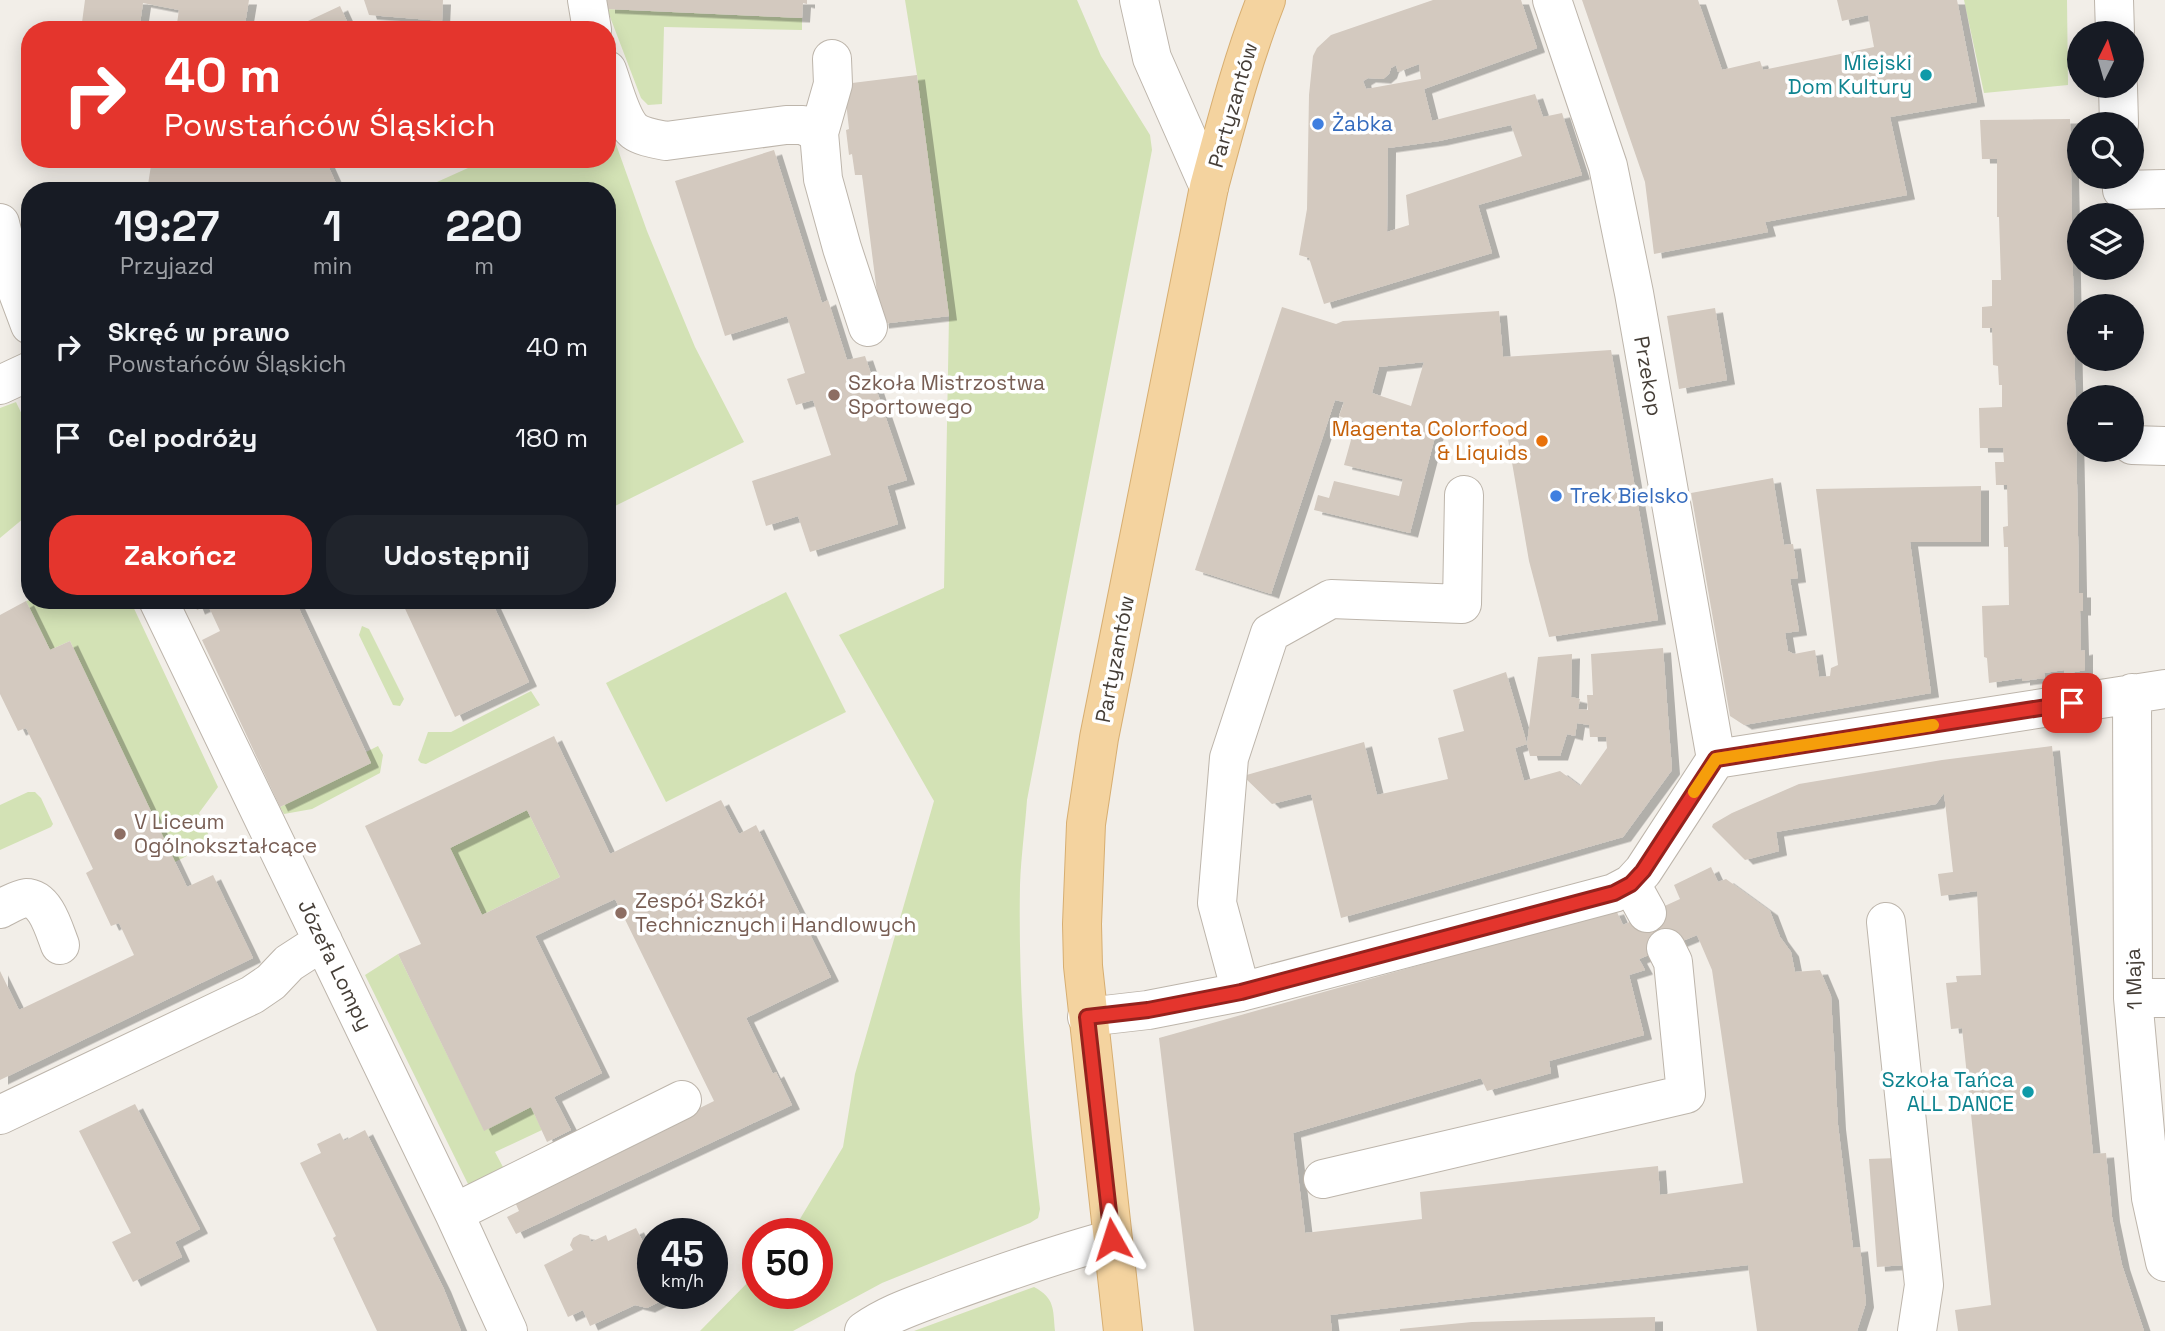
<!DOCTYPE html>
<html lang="pl">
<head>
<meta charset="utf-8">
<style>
	body { margin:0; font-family:"Space Grotesk",sans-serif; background:#20242c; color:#f1f3f6; height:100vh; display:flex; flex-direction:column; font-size:26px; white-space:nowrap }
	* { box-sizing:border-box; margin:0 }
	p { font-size:23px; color:#9ea1a6 }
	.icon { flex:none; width:38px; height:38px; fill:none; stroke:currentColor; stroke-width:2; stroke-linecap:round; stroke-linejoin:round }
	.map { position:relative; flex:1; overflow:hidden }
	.sheet { position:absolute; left:21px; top:182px; width:595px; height:427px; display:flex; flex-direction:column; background:#171b24; border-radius:28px; box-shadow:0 4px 18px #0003 }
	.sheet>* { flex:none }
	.banner { position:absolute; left:21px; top:21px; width:595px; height:147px; border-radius:28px; box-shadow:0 4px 18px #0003; background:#e4352d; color:#fff; overflow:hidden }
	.needle { width:46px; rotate:5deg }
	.controls { position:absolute; left:2067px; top:21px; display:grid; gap:14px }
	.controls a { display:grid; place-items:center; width:77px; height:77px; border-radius:50%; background:#171b24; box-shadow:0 4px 18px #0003; font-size:35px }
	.speed { position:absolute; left:637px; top:1218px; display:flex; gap:14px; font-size:35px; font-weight:700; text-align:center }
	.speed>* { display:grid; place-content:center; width:91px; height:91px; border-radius:50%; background:#171b24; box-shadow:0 4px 18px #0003; line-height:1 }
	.speed small { font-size:18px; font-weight:400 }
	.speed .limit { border:10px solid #d22; background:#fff; color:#111 }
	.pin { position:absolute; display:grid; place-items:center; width:60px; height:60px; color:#fff; margin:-30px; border-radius:14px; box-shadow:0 4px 10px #0006 }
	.me { position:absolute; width:77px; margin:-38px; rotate:354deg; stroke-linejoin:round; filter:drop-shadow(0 0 5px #0008) }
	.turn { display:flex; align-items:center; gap:24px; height:147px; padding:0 28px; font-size:32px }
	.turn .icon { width:91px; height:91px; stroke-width:2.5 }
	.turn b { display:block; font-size:49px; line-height:60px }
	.eta { display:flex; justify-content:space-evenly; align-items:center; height:119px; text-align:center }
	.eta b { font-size:42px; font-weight:700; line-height:49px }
	.primary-button { display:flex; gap:14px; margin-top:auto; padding:14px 28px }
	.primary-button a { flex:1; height:80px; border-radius:28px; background:#e4352d; color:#fff; font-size:28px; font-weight:700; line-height:80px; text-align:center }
	.primary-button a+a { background:#20242c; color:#f1f3f6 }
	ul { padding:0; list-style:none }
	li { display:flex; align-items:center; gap:21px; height:91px; padding:0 28px }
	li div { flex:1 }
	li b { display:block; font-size:26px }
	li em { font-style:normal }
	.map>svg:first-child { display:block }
</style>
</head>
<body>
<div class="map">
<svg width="2165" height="1331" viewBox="0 0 2165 1331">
	<defs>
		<filter id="shadow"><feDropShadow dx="8" dy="4.5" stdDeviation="0" flood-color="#0004"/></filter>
	</defs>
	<rect width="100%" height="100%" fill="#f2eee8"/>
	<!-- green -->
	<path fill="#d3e2b5" d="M905,0H1077L1101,56L1150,135L1152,150L1027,800C1025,828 1021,857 1020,885C1018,994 1027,1102 1040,1209L1038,1218L1030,1223L882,1283L793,1331H700L758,1272V1293H817V1234H791L843,1147L855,1074L934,801L839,635L944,588L949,316L917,75Z
		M1964,0H2067L2068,85L1984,93Z
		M607,9L802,18V30L664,27L662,104L648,105L641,98Z
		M607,119L647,231L695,347L744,442L607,510V191H417L488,159H607Z
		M16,402L30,431V513L0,538V408Z
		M786,592L846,712L666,802L606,683Z
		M30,600H130L218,787L199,813L212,843L175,862L70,641L50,650L26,601Z
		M362,626L369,629L404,699L400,706L393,705L359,635Z
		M531,691L540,705L426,764L421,763L418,760L428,732H451Z
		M378,746L383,755L380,773L312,809L284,814L280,807L371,763L366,752Z
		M28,792H35L41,798L53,824L51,827L0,850V805Z
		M527,810L560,877L482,915L450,848Z
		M398,954L484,1130L531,1107L542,1130L495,1152L503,1167L469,1186L365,975Z
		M1034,1287C1055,1298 1053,1309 1055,1331H914Z"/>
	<!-- building -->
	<path fill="#d3c9bf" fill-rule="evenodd" filter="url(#shadow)" d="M85,0H249L245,24L233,23L232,30H176L179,10L143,3L139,30H81Z
		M364,0H443L442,21L369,15Z
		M607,0H807V4L803,3L802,18L607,9Z
		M1433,0H1521L1537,48L1424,89L1432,121L1535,94L1543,117L1562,113L1582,175L1478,205L1492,253L1324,304L1309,258L1299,255L1307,209L1309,95L1313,56L1317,48L1331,35ZM1419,64L1421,79L1366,89L1363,81L1368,78L1383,79L1389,74L1391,68L1396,65L1398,72ZM1511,125L1522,156L1406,195L1409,225L1387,232L1388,148L1439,141Z
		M1582,0H1698L1722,70L1760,61L1763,70L1874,47L1868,15L1842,21L1837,0H1957L1977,102L1890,117L1907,195L1765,222L1768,232L1654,254L1645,182Z
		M340,6L351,30H312L308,21Z
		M917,75L949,316L881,324L862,175H855L852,154L849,155L846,130L849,129L844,84Z
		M2070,119L2079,587V593H2083V611H2080L2081,651L2085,650V670L2065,674L2064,670L2044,673L2045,678L2022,681V678L1989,683L1987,658L1984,657L1982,606L2009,605L2008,547H2004L2003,527L2008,526L2007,485H1996L1995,462H2004L2003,448H1980L1979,408L2002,407V385H1999L1998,366L1993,365L1992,328H1982V307L1992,306V280H2001L1999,217H1997V159H1982L1980,120Z
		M774,150L822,303L828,300L847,360L865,356L907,480L887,486L898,524L810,552L798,516L766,526L752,481L831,455L813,400L796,405L787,379L805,373L787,316L725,336L675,181Z
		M152,159H207L206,163L214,159H325L339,190L147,191Z
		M1282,307L1336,324L1343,321L1499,311L1503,357L1611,350L1658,620L1549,637L1529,561L1505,422L1436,433L1410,533L1314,510L1318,495L1329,498L1334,481L1399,496L1403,479L1344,465L1356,422L1339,416L1344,402L1335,400L1271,594L1195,570ZM1424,362L1411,406L1372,393L1379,367Z
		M1715,308L1727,380L1679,389L1667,316Z
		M1773,478L1784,545L1793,544L1798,578L1790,579L1799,631L1785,633L1788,651L1794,654L1815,650L1819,677L1830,676L1831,668L1838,665L1816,489L1981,486V542H1910L1931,693L1744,725L1730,716L1691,493Z
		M193,600H279L280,604L286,600H295L371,763L280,807L202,640L220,631L208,605L197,610Z
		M401,600H491L529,682L455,717Z
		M26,601L50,650L70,641L187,887L213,875L253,958L0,1080V971L19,1010L134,955L119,923L111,926L86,873L93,869L26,728L18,731L0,694V615Z
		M1663,648L1672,770L1623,837L1341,918L1311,794L1272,804L1243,776L1364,742L1377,795L1448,779L1438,738L1464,731L1453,690L1506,672L1527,744L1538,657L1572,654L1571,697L1580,699L1578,709L1588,710L1587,695H1593L1591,654ZM1577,723L1589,725L1590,737H1606L1607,748L1580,786L1560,771L1524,781L1515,748L1527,744L1530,756H1560L1567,734L1575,736Z
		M554,736L610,854L721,800L739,834L756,825L831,977L746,1018L773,1074L776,1072L792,1105L516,1234L507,1217L519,1211L514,1200L714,1101L615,899L535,936L602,1073L554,1097L571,1130L547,1142L531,1107L484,1131L398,954L421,944L365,826ZM527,810L560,877L482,915L450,848Z
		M2052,746L2093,1154L2106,1153L2112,1217L2122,1265L2144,1331H1958L1955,1310L1991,1305L1962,1028L1951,1029L1946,983L1957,982L1956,976L1981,975L1977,891L1941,896L1938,874L1953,872L1944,793L1936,804L1776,832L1779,851L1745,860L1712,827L1713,824L1732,813L1799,784L1942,760Z
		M1711,867L1718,882L1726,879L1770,911L1780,937L1791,952L1795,972L1820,970L1831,996L1838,1125L1853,1248L1860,1247L1866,1303L1857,1331H1757L1748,1265L1330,1315L1332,1331H1194L1159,1038L1616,910L1623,925L1680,899L1674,885ZM1697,935L1712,970L1743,1183L1660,1195L1658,1166L1420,1192L1422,1219L1305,1233L1293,1133L1481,1078L1487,1091L1551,1073L1549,1061L1644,1035L1629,975L1645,970L1639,959Z
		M135,1104L200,1229L175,1242L182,1257L133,1282L112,1242L131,1233L79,1131Z
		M365,1130L443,1287L461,1331H377L333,1238L336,1236L300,1163L321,1153L317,1144L340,1133L344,1141Z
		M1897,1158L1904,1265L1877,1267L1869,1159Z
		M636,1228L643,1242L653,1244V1293H663L661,1301L647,1308L635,1305L590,1326L583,1310L568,1317L544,1265L573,1250L570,1245L573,1238L580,1234L589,1236L591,1242L606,1235L608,1241Z
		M1655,1317V1331H1400V1329L1472,1322Z"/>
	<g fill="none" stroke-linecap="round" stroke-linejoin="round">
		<defs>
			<path id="minor" d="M587,0L592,30
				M1139,0L1152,58L1209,187
				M1552,0L1608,166L1634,293L1716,759
				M2114,0L2115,33
				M607,70C613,86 621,120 634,131C642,137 656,139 666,141L786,125H803L819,133L823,179L842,248L868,327
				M2118,86L2119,124
				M819,133L833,84L832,59
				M2121,177L2122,190L2165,189
				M0,223L15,285L30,325
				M0,385L30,371
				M2132,445L2165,446
				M158,600L454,1213L508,1331
				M2132,693L2133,998L2151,1198L2165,1262
				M1631,884L1647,913
				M0,909C8,905 18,899 26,898C46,898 54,930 60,945
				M1886,922L1924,1285L1917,1331
				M1241,992L1217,903L1229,758L1270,633L1331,599L1462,604L1464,495
				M2133,998H2165
				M1087,1017L1148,1010L1241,992L1614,893L1631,884L1643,871L1716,759L2165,689
				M0,1115L252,995L271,982L289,963L323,941
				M1323,1179L1686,1094L1673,962L1666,948
				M454,1213L682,1100
				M864,1331C889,1313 919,1304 947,1293C1002,1273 1056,1254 1112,1239"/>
			<path id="major" d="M1123,1331L1083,966L1082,924L1086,824L1099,738L1209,187C1226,124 1242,61 1266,0"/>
		</defs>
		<!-- minor casing -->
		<use href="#minor" stroke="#bdb5ab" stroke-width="40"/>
		<!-- major casing -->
		<use href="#major" stroke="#d7ae71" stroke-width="40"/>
		<!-- minor -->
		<use href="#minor" stroke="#fff" stroke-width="38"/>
		<!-- major -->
		<use href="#major" stroke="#f4d39f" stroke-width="38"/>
	</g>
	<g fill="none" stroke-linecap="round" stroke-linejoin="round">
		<defs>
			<path id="route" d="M1112,1239L1087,1017L1148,1010L1241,992L1614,893L1631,884L1643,871L1716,759L2072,703"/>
		</defs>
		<!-- route casing -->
		<use href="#route" stroke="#94221d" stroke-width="18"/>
		<!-- route -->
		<use href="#route" stroke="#e4352d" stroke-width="12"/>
		<!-- slow -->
		<path stroke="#f59e0b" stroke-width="12" d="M1694,792L1716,759L1933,725"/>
	</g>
	<!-- markers -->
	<g fill="#0f9aa8" stroke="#fff" stroke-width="2.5">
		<circle cx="1926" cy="75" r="7"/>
		<circle cx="2028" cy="1092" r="7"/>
	</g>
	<g fill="#3f7fe0" stroke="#fff" stroke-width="2.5">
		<circle cx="1318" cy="124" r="7"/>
		<circle cx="1556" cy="496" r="7"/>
	</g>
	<g fill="#8d6e63" stroke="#fff" stroke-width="2.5">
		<circle cx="834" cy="395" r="7"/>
		<circle cx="120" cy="834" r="7"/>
		<circle cx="621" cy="913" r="7"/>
	</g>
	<circle fill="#e8710a" stroke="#fff" stroke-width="2.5" cx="1542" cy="441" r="7"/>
	<g text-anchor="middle" stroke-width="7" stroke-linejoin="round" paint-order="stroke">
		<!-- culture labels -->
		<g font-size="21" fill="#0d838f" stroke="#fff" text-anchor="end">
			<text x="1912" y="70">Miejski<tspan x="1912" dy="24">Dom Kultury</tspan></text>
			<text x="2014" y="1087">Szkoła Tańca<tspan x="2014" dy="24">ALL DANCE</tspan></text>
		</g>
		<!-- street labels -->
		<g font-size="21" fill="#453e37" stroke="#fff">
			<text transform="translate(1233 105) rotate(-74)" y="7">Partyzantów</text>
			<text transform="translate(1648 376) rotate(80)" y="7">Przekop</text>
			<text transform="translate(1115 659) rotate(-79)" y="7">Partyzantów</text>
			<text transform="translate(335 965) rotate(64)" y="7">Józefa Lompy</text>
			<text transform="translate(2134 979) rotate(-92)" y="7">1 Maja</text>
		</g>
		<!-- shop labels -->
		<g font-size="21" fill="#366cbe" stroke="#fff" text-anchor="start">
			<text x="1332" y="131">Żabka</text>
			<text x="1570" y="503">Trek Bielsko</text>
		</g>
		<!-- education labels -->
		<g font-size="21" fill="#785e54" stroke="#fff" text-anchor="start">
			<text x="848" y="390">Szkoła Mistrzostwa<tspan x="848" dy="24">Sportowego</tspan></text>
			<text x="134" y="829">V Liceum<tspan x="134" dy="24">Ogólnokształcące</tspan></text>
			<text x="635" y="908">Zespół Szkół<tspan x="635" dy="24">Technicznych i Handlowych</tspan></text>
		</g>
		<!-- food labels -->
		<g font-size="21" fill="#c56008" stroke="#fff" text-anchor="end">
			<text x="1528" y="436">Magenta Colorfood<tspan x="1528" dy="24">&amp; Liquids</tspan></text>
		</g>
	</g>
</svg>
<div class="controls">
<a><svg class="needle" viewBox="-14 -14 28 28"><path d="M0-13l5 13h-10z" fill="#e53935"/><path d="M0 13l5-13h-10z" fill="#9ea1a6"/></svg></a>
<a><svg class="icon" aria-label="search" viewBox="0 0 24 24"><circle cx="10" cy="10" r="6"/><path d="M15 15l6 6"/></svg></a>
<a><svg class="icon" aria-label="layers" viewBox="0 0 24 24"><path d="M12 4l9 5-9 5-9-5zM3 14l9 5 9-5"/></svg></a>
<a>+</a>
<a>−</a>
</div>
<div class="speed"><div>45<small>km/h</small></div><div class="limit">50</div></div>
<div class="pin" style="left:2072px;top:703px;background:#d93025"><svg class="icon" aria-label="arrive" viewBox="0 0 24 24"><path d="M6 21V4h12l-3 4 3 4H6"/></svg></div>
<svg class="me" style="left:1112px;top:1239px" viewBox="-20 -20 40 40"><path d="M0-17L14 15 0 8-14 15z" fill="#e4352d" stroke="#fff" stroke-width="4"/></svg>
<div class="banner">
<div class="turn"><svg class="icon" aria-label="right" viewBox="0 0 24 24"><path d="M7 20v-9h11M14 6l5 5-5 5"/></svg><div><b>40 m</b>Powstańców Śląskich</div></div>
</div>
<section class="sheet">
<div class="eta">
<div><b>19:27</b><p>Przyjazd</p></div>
<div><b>1</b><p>min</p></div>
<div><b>220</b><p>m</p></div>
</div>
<ul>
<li><svg class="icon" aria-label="right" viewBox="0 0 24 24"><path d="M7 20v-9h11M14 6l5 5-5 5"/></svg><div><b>Skręć w prawo</b><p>Powstańców Śląskich</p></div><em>40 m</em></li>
<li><svg class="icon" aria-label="arrive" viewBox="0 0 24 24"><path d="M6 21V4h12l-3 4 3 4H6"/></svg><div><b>Cel podróży</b></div><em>180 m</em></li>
</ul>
<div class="primary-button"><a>Zakończ</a><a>Udostępnij</a></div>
</section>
</div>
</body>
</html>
